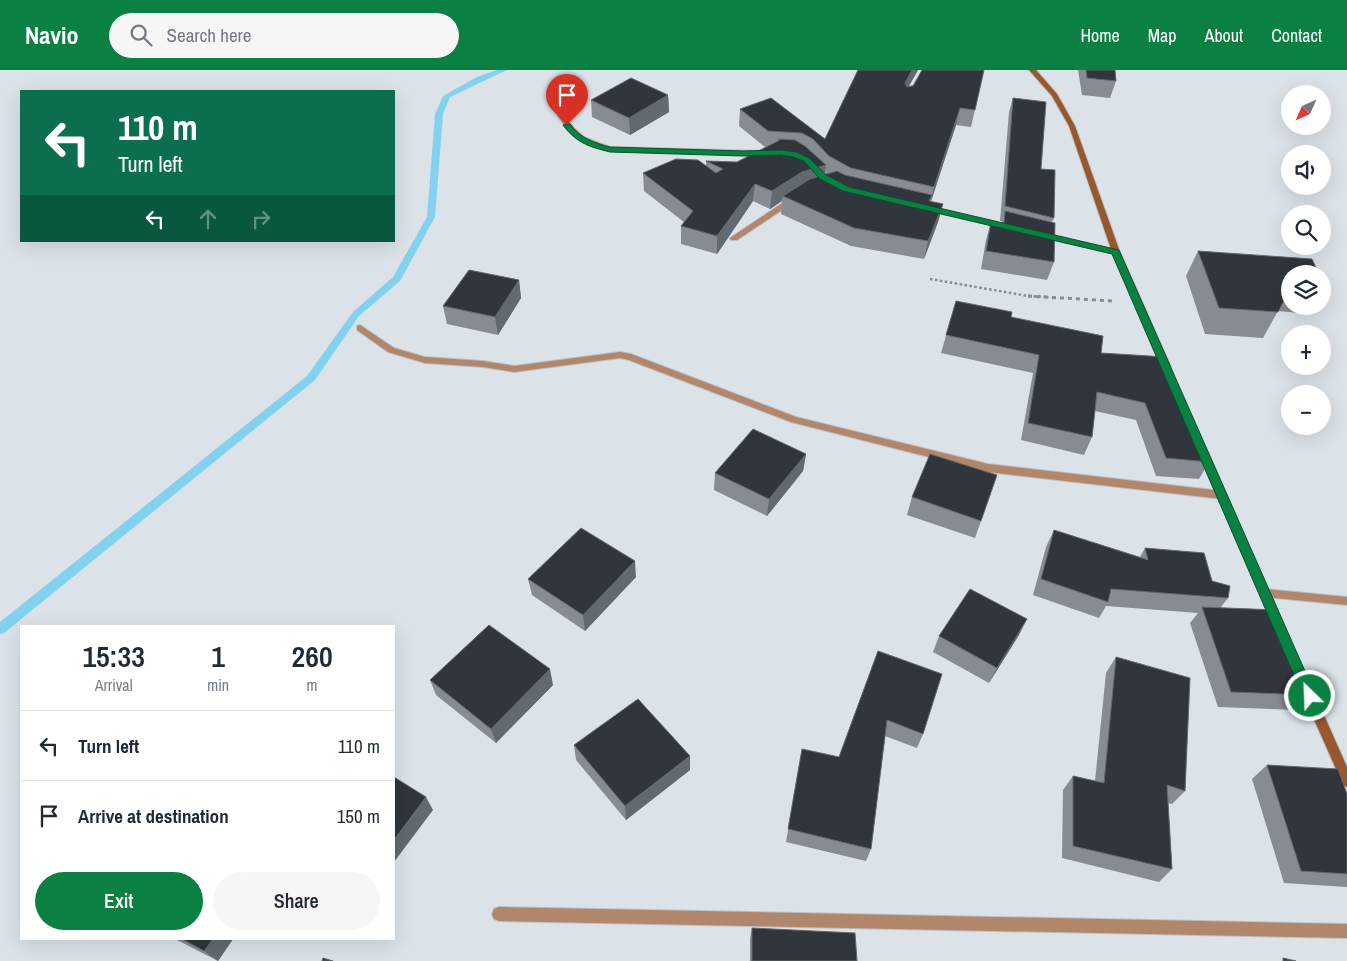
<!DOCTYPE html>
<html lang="en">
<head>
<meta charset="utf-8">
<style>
	body { margin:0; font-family:"Archivo Narrow",sans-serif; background:#f6f6f7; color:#1f2937; height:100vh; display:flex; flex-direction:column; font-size:19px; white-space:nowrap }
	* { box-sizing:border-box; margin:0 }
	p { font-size:16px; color:#747a83 }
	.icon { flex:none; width:28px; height:28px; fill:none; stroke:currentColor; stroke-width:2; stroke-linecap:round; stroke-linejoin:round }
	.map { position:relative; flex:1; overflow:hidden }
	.details { position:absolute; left:20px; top:555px; width:375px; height:315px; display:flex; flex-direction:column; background:#fff; border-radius:0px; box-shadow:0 5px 20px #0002 }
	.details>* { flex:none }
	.top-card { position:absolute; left:20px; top:20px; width:375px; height:152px; border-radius:0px; box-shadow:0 5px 20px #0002; background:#0b6e4f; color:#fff; overflow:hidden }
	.needle { width:32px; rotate:225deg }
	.tools { position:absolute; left:1281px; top:15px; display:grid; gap:10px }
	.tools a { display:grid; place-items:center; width:50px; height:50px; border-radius:50%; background:#fff; box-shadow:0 5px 20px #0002; font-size:25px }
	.pin { position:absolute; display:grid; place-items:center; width:42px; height:42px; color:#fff; margin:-51px -21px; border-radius:50% 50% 50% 0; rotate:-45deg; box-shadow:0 0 5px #0007 }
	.pin .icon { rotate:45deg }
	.me { position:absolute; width:55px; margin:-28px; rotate:336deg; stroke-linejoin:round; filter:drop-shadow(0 0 4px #0008) }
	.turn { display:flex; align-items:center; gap:18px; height:105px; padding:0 15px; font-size:22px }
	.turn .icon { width:65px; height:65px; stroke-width:2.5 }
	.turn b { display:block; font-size:35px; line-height:42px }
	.lanes { display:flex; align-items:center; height:48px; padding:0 15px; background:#0003; justify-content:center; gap:25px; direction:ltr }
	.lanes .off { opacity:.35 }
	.eta { display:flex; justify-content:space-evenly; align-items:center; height:85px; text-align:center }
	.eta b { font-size:30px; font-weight:600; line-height:35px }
	.button { display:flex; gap:10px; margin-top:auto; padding:10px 15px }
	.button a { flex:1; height:58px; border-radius:30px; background:#0b8043; color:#fff; font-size:20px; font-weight:600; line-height:58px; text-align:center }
	.button a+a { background:#f6f6f7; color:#1f2937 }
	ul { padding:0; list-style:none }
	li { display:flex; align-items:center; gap:15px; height:70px; padding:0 15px; border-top:1px solid #e0e1e3 }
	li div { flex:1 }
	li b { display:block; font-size:19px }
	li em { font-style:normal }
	header { display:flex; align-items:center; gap:30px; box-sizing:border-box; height:70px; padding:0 25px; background:#0b8043; color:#fff }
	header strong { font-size:24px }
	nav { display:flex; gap:28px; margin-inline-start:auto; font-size:18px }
	.search { width:350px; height:45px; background:#f6f6f7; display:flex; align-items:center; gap:12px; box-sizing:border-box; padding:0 18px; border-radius:28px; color:#747a83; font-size:19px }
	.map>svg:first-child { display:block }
</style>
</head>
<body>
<header>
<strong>Navio</strong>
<div class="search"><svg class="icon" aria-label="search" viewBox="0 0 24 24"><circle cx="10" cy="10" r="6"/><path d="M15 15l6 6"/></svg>Search here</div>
<nav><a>Home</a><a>Map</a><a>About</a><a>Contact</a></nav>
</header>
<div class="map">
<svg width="1347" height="891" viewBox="0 0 1347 891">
	<rect width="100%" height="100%" fill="#dbe2e8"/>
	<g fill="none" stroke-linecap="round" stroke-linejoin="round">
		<!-- stream -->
		<path fill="#82d2ef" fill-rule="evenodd" d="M497,0H507L450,27L443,44L435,147L400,211L359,246L315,310L4,563L0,564V552L307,306L353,242L393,207L427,147L435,44L443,26L477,7Z"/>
		<defs>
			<path id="lane" d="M790,128H796L797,130L737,170H731L730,168Z"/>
			<path id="street" d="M559,45H563L574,58L584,67L610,77L767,81L771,83L767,85L610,81C585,75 573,67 558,46Z
				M926,137L1003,154L1007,156L1003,158L929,141L925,139Z
				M1038,163L1116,180L1120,182L1116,184L1041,167L1037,165Z
				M360,255L394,278L425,287L483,291L514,296L620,282L631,284L796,347L988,394L1222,421L1227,425L1222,429L988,402L791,352L629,290L620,288L514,302L483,297L425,293L388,282L357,260V256Z
				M1265,519L1347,527V535L1265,527L1261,526L1260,523L1261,520Z
				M499,837L1347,854V868L499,851L494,849L492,844L494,839Z"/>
			<path id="secondary" d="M1029,0H1036L1057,24L1075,56L1120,182L1171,297L1170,299L1167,300L1163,297L1112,182L1069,56L1052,26Z
				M1203,379L1208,382L1282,552L1281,555L1277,557L1273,555L1272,552L1198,382Z
				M1304,608L1308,609L1347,697V717L1343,715L1298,613L1300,609Z"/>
		</defs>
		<!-- lane casing -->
		<use href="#lane" stroke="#bac0c5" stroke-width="2"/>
		<!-- street casing -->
		<use href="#street" stroke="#bac0c5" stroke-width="2"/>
		<!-- secondary casing -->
		<use href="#secondary" stroke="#bac0c5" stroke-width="2"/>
		<!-- path-far1 -->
		<path stroke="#878c90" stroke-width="2.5" stroke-dasharray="2.5 2.5" stroke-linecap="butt" d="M930,209L1028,226L1049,227"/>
		<!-- path -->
		<path stroke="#878c90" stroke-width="3" stroke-dasharray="4 4" stroke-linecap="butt" d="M1028,226L1113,231"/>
		<!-- lane -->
		<use href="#lane" fill="#b2866b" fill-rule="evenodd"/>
		<!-- street -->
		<use href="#street" fill="#b2866b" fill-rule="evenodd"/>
		<!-- secondary -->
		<use href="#secondary" fill="#98582e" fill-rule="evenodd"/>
	</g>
	<!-- wall -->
	<path fill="#868c92" d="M858,0H918L909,16L984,0L971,57L956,55L931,132L943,134L938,152L924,189L851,176L781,144L782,131L770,139L753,131L717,184L681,174V156L684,152L644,121L643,103L706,96V91L737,92L765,77L739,56L740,39L825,69Z
		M1078,0H1115L1116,11L1110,28L1082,25Z
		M668,25L669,42L630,65L592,47L591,30Z
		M1013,28L1041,99L1054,148L1052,152L1054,192L1047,210L981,199L986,170L991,152L1001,154L1002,151H1000L1009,42Z
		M1198,181L1290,204V236H1314L1310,244L1278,241L1263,268L1205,264L1186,206Z
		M519,210L521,228L498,265L447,254L443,236Z
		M956,231L1011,247L1101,283L1209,392L1199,409L1156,406L1136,350L1095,341L1092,367L1084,385L1021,370L1033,303L941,283Z
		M806,384L803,401L767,446L714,420L715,403Z
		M912,427L981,451L975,468L907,445Z
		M1054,460L1140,487L1145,478L1212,511L1228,528L1221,537L1310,625L1295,640L1218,637L1190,553L1198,543L1106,536L1099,548L1033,525L1046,477Z
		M636,507L585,561L532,525L528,509Z
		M1019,565L989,613L933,582L939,566Z
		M878,581L923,664L917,678L885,666L871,779L866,791L786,772L802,679L839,687Z
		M1116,587L1185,721L1172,734L1168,733L1172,799L1159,812L1062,788L1063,720L1073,706L1095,711L1106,603Z
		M430,610L553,615L496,673L436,625Z
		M574,675L690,700L626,750L576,690Z
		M1267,695L1347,724V817L1284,813L1252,709Z
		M752,858L857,891H750V869Z
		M175,869H233L218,891Z"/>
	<!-- shaded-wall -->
	<path fill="#636a6f" d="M912,0H918L901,30L905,13Z
		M668,25L669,42L630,65L629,48Z
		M960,38L956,55L930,134L934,117Z
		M826,95L823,113L783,126L782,131L770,139L772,121L802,102Z
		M755,114L753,131L717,184V166Z
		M943,134L938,152L924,189L928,171Z
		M519,210L521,228L498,265L495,247Z
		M806,384L803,401L767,446L769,429Z
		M635,491L636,507L585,561L583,545Z
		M1027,549L1019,565L989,613L997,598Z
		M550,599L553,615L496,673L491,659Z
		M690,686V700L626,750L625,736Z
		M426,727L433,740L394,792V770Z
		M213,869H233L218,891L204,881Z"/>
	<!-- building -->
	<path fill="#30363b" stroke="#636a6f" d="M858,0H912L905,13L907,17L913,16L922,0H984L975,40L960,38L934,117L851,98L829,86L813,69L802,63L768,61L740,39L771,28L825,69Z
		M1086,0H1115L1116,11L1087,8Z
		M631,8L668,25L629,48L591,30Z
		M1013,28L1046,32L1041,99L1055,100L1054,148L1005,136Z
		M778,69L795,70L805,76L826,95L802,102L772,121L755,114L717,166L681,156L693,141L643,103L676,89L698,90L716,103L723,99L706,91L737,92L780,70Z
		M837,101L845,105L932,125L929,131L943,134L928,171L854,158L783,126L810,109Z
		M1005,141L1055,153L1054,192L986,181L991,152L1004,155Z
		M1198,181L1312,189L1319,204H1290V219L1278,242L1219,238Z
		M469,200L519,210L495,247L443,236Z
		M1322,212L1326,218H1322Z
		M956,231L1012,242L1011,247L1103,266L1101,283L1166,287L1209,392L1166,388L1145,333L1097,322L1092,367L1028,353L1039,285L946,265Z
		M753,359L806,384L769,429L715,403Z
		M930,384L997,405L981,451L912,427Z
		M581,458L635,491L583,545L528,509Z
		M1054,460L1148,490L1145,478L1204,483L1212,511L1230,516L1228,528L1111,519L1108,532L1041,509Z
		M970,519L1027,549L997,598L939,566Z
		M1202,537L1276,540L1310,625L1231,622Z
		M489,555L550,599L491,659L430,610Z
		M878,581L942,604L923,664L887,650L871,779L788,759L802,679L839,687Z
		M1116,587L1190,608L1185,721L1167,715L1172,799L1073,776V706L1104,713Z
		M638,629L690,686L625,736L574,675Z
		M1267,695L1338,699L1347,724V804L1301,801Z
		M394,707L426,727L394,770Z
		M752,858L855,863L857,891H752Z
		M182,869H213L204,881Z
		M323,888L333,891H322Z
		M1283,888L1296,891H1283Z"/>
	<!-- route -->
	<path fill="#0b8043" stroke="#07532c" d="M565,54H570C580,68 594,73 610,77L743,81L781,80L796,82L809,88L826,105L849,117L1119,180L1316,626L1314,630L1310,631L1305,630L1303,626L1112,184L843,121L820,109L804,91L794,87L781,85L743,86L610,82C590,77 576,73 563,55Z"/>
</svg>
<div class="tools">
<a><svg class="needle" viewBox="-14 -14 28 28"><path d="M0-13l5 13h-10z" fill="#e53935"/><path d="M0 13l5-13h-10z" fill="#747a83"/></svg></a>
<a><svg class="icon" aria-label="sound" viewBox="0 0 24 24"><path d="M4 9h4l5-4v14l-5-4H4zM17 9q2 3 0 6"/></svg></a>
<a><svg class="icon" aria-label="search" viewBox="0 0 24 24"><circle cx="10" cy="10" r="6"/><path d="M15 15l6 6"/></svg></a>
<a><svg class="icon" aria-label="layers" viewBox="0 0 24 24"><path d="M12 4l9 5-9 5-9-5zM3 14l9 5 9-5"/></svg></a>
<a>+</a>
<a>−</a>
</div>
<div class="pin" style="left:567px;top:55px;background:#d93025"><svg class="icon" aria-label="arrive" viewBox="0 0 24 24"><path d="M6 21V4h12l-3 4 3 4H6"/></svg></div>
<svg class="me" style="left:1310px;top:626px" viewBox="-20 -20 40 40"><circle r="17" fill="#0b8043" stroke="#fff" stroke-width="3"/><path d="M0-11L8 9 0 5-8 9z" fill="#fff"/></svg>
<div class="top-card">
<div class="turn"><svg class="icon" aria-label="left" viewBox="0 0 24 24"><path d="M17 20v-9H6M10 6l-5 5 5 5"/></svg><div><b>110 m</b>Turn left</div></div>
<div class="lanes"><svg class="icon" aria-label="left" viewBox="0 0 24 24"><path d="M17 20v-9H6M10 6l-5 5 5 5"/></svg><svg class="icon off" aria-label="ahead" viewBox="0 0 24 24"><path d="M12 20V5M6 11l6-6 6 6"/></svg><svg class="icon off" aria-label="right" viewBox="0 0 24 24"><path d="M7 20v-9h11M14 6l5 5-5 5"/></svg></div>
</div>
<section class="details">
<div class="eta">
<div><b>15:33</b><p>Arrival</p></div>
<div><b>1</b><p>min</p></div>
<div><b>260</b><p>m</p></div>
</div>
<ul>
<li><svg class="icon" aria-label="left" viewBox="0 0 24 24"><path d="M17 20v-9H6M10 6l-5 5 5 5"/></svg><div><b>Turn left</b></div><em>110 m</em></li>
<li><svg class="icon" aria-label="arrive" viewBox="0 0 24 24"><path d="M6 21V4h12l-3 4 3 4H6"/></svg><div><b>Arrive at destination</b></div><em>150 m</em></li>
</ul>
<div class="button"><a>Exit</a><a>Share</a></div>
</section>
</div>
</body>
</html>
